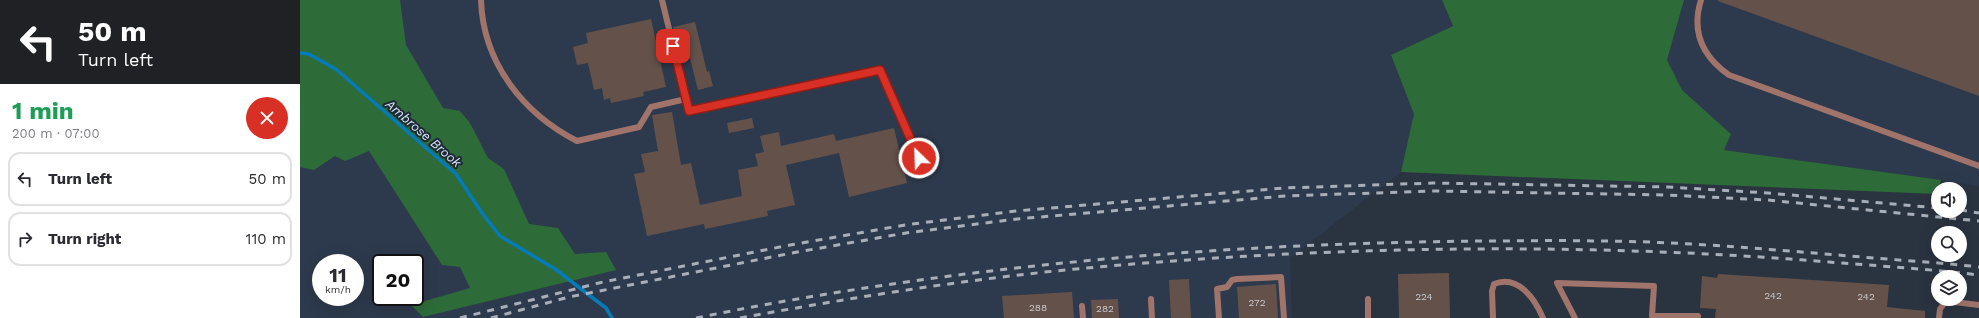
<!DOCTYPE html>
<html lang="en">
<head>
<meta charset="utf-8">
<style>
	body { margin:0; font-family:"Work Sans",sans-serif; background:#f2f2f3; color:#2b2b33; height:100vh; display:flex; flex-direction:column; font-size:15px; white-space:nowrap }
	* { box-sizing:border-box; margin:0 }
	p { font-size:13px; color:#7c7c81 }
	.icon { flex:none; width:22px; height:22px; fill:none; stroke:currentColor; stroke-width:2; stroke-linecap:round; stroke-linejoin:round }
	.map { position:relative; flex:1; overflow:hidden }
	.details { display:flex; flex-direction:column; background:#fff; width:300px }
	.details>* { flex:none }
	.top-card { background:#202124; color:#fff; overflow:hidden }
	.buttons { position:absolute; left:1631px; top:182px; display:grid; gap:8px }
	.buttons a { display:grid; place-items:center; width:36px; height:36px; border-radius:50%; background:#fff; box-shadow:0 4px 16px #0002; font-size:20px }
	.speed { position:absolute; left:12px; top:254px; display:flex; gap:8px; font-size:20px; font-weight:700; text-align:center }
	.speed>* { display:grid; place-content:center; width:52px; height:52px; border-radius:50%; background:#fff; box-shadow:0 4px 16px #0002; line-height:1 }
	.speed small { font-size:10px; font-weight:400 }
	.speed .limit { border:2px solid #111; border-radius:6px; background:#fff; color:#111 }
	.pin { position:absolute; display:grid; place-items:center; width:34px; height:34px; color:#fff; margin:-17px; border-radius:8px; box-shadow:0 2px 6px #0006 }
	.me { position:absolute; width:44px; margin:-22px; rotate:336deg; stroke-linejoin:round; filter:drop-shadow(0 0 3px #0008) }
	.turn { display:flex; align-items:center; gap:14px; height:84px; padding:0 12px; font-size:18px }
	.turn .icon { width:52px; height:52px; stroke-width:2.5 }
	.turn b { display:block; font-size:28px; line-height:34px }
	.round { display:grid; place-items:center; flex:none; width:42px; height:42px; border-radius:21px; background:#f2f2f3 }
	.overview { display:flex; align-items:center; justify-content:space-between; height:68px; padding:0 12px }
	h1 { font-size:24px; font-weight:700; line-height:30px; color:#1e9e55 }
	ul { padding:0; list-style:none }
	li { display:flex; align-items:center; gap:12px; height:54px; margin:0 8px 6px; padding:0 4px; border:2px solid #e1e1e2; border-radius:12px }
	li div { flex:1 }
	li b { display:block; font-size:15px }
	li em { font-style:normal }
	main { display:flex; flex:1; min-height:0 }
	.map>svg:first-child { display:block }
</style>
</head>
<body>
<main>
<section class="details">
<div class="top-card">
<div class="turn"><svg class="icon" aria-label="left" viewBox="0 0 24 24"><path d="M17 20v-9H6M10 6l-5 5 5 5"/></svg><div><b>50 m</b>Turn left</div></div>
</div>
<div class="overview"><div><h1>1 min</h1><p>200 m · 07:00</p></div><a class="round" style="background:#d93025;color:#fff"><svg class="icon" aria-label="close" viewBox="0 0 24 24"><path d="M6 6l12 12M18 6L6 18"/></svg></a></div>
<ul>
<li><svg class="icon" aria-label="left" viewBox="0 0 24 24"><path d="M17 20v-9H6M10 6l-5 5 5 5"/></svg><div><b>Turn left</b></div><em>50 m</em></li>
<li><svg class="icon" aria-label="right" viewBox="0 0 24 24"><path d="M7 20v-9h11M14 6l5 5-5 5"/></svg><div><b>Turn right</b></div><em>110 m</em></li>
</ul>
</section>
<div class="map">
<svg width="1679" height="318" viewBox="0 0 1679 318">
	<rect width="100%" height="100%" fill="#2a3340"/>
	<!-- built -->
	<path fill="#2d3a4d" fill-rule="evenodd" d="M0,0H1142L1153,26L1091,55L1115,114L1101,172L990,258L992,318H0ZM21,263H55V297H21ZM81,263H115V297H81Z
		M1384,0H1679V186L1424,150L1431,134L1382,90L1367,60Z"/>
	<!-- green -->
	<path fill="#2d6b39" d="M0,0H100L106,45L143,108L160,111L170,123L188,158L204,169L229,224L258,228L275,254L306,252L316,270L123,317L111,305L170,288L160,267L142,265L69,151L45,161L35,156L14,170L0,167Z
		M1142,0H1384L1367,60L1382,90L1431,134L1424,150L1641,180L1637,194L1101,172L1114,114L1091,55L1153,26Z"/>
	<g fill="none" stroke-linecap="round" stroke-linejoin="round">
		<!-- stream -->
		<path stroke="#057bb8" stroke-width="3.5" d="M0,53L9,54L37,70L156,174L182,213L200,236L255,269L306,308L312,318"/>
	</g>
	<!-- building -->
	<path fill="#64524a" d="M1418,0H1679V96L1418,1Z
		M351,19L366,87L343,92L344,96L311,103L310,98L304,100L302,88L294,90L288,63L277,65L273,47L288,43L286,33Z
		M395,22L407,72L409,71L413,86L398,90L390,58L381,60L373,27Z
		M372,112L381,165L391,163L400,205L442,196L438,170L458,166L455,154L464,152L460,136L479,132L481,146L534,134L536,141L594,128L607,183L549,197L539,153L486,165L495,205L467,211L468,216L405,229L404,224L347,236L334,174L345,172L341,154L358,151L352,115Z
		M452,118L454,128L429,133L427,123Z
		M1149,273L1150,318H1099L1098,274Z
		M1418,274L1589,285L1587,307L1625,311V318H1415L1416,309L1400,308L1402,276L1417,278Z
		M889,279L891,318H871L869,280Z
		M976,284L978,318H939L937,287Z
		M772,292L774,318H704L702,296Z
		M818,299L819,318H792L791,300Z"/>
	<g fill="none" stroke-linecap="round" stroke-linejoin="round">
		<!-- service -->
		<path stroke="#a0746a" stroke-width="6" d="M181,0C183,63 223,113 277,141L339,127L351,107L386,99
			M362,0L389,111L580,70L619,158
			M1401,0C1391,32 1402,56 1429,75L1679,166
			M851,299L852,318
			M782,306L783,318
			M919,318L917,289L927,287L932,280L937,279L981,277L984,318
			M1068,318V299
			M1193,318L1192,291L1194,284C1218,274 1235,299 1243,318
			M1275,318L1257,283L1354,286L1352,316H1398V318
			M1639,318L1640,309L1646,301L1679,305"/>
		<!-- rail -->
		<path stroke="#a8afb9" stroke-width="3" stroke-dasharray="7 7" stroke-linecap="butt" d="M1660,210L1679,213
			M160,318L303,282L490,245L605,225L716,211L984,188L1133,183L1368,187L1468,193L1638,208
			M191,318L269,297L492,253L606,233L717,219L985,196L1133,191L1367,195L1467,200L1679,221
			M396,318C657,265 923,243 1188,241C1222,241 1257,240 1292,241C1378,241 1464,249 1550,256C1593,260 1636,262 1679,267
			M440,318C544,299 649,282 755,271C1012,246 1272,241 1529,262C1579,266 1629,269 1679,275"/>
	</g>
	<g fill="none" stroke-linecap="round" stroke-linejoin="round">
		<defs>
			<path id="route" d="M373,46L389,111L580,70L619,158"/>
		</defs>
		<!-- route casing -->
		<use href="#route" stroke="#8d1f18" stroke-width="10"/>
		<!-- route -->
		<use href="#route" stroke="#d93025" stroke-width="7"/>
	</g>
	<g text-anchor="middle" stroke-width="4" stroke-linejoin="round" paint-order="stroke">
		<!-- number labels -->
		<g font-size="10" fill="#c8c8cd">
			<text x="1473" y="299">242</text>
			<text x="1124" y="300">224</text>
			<text x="1566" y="300">242</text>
			<text x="957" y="306">272</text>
			<text x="738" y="311">288</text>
			<text x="805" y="312">282</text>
		</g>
		<!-- water labels -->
		<g font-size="13" font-style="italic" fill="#d0e5f5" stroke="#202936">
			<text transform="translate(124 133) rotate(41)" y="5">Ambrose Brook</text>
		</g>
	</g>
</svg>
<div class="buttons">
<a><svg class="icon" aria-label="sound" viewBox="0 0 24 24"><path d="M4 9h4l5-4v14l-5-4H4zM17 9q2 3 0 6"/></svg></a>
<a><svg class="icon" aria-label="search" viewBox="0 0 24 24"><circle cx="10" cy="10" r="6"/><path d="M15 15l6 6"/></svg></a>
<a><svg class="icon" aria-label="layers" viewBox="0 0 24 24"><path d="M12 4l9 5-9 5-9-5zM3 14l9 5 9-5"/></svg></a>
</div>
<div class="speed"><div>11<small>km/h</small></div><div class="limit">20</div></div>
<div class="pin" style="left:373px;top:46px;background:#d93025"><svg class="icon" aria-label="arrive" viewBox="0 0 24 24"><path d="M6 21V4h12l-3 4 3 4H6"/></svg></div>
<svg class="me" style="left:619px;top:158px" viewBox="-20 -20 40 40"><circle r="17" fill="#d93025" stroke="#fff" stroke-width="3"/><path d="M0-11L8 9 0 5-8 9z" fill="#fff"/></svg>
</div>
</main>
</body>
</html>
